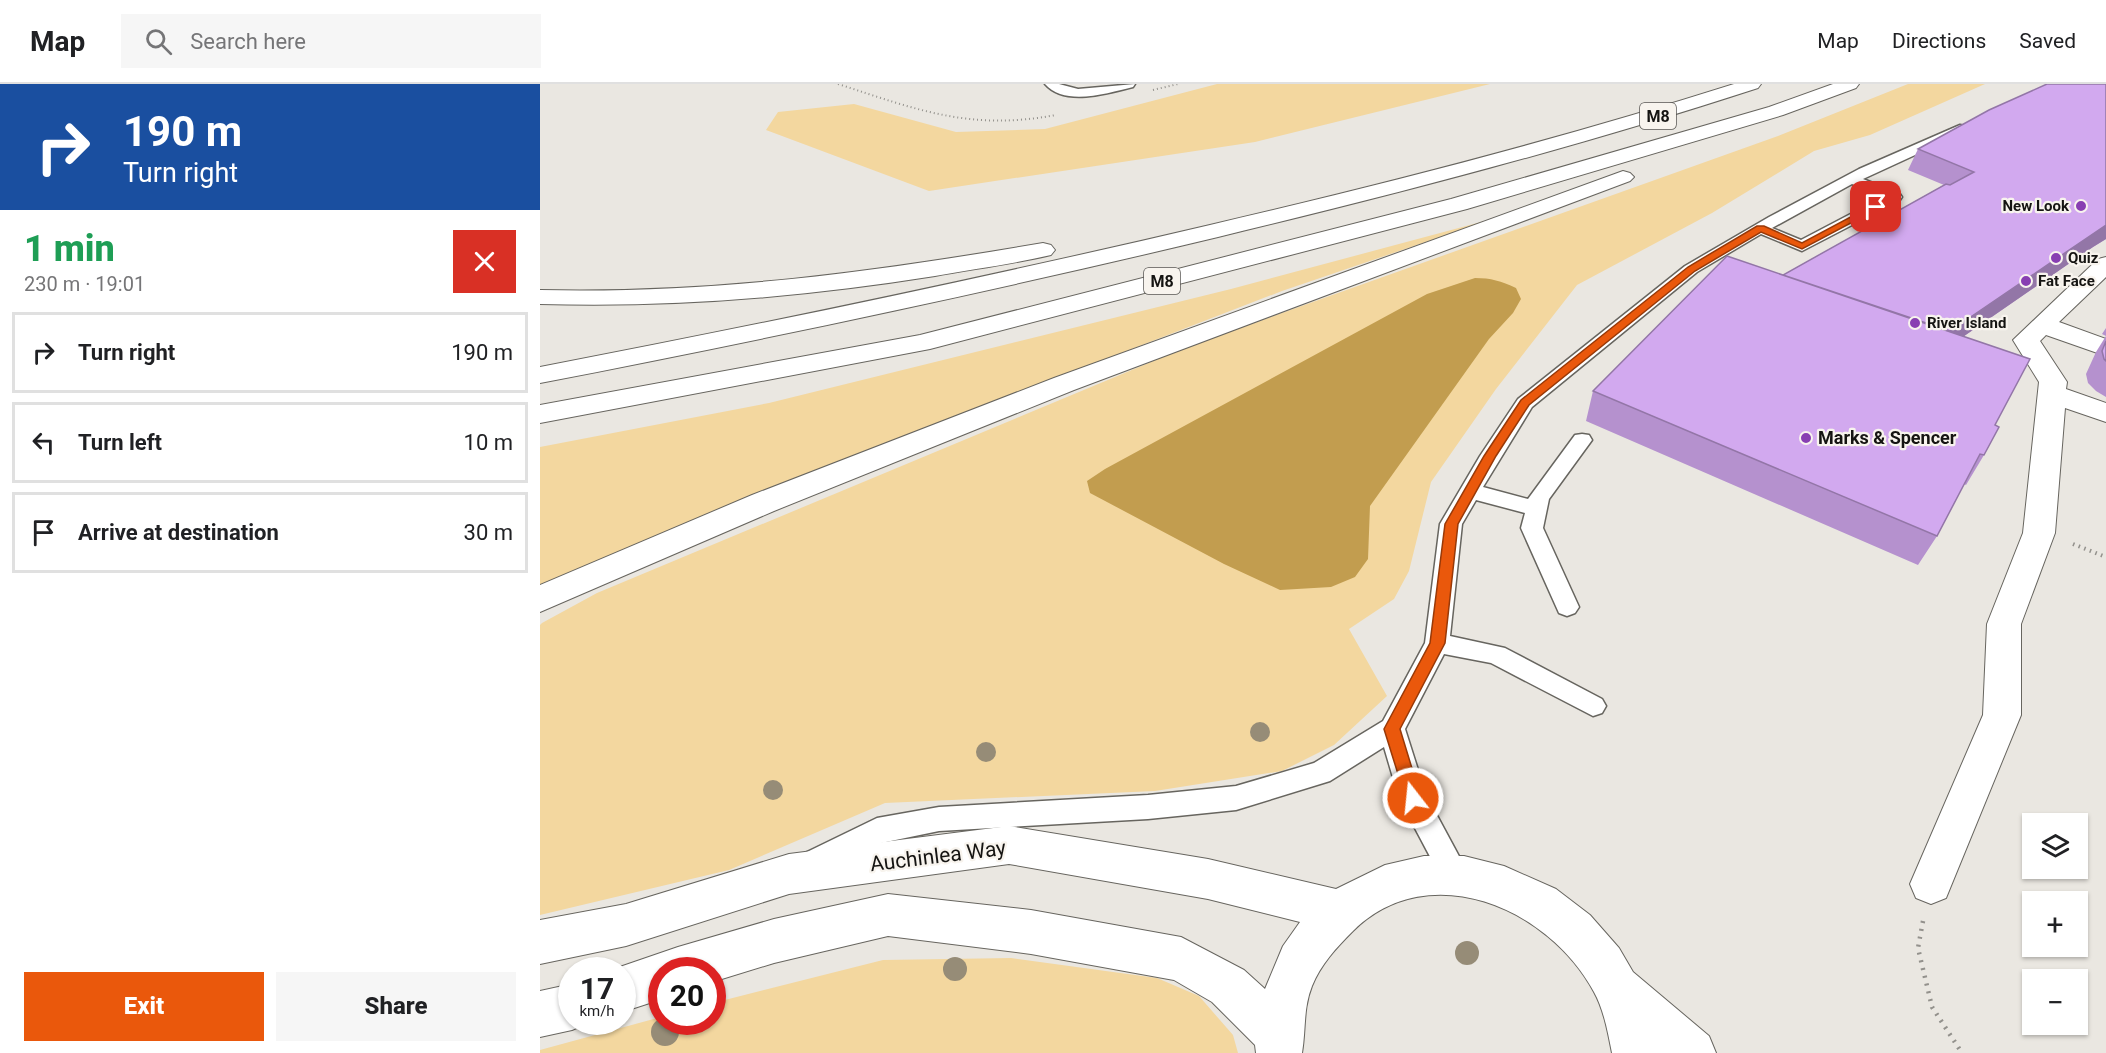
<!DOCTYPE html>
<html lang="en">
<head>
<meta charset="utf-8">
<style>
	body { margin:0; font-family:Roboto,sans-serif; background:#f6f6f6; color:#202124; height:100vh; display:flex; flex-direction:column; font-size:22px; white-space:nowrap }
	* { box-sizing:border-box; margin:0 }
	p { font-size:20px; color:#757577 }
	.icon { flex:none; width:33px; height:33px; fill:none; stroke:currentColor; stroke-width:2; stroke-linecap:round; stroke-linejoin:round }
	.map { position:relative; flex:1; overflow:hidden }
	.sheet { display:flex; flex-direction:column; background:#fff; width:540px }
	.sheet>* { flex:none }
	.guide { background:#1a4fa0; color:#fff; overflow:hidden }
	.tools { position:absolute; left:1482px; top:729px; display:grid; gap:12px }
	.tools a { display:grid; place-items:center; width:66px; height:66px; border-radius:0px; background:#fff; box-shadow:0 2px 4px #0004; font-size:30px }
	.speed { position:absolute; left:18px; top:873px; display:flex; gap:12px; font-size:30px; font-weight:700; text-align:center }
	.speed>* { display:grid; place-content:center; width:78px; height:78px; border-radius:50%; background:#fff; box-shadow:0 2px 4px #0004; line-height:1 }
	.speed small { font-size:15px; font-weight:400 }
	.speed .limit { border:9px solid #d22; background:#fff; color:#111 }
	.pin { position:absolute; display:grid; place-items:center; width:51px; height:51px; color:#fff; margin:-26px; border-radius:12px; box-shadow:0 3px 9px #0006 }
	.me { position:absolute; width:66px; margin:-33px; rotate:344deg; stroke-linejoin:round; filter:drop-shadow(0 0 4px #0008) }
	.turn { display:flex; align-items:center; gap:21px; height:126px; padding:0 24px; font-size:27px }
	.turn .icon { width:78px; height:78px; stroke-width:2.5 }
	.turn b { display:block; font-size:42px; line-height:51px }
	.round { display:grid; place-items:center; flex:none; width:63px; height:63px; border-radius:0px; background:#f6f6f6 }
	.summary { display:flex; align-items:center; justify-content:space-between; height:102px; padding:0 24px }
	h1 { font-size:36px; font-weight:800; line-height:45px; color:#1e9e55 }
	.button { display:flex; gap:12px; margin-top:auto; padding:12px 24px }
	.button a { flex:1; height:69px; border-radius:0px; background:#ea580c; color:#fff; font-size:24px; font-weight:800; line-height:69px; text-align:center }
	.button a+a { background:#f6f6f6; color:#202124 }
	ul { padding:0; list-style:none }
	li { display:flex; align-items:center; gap:18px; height:81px; margin:0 12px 9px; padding:0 12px; border:3px solid #e0e0e0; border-radius:0px }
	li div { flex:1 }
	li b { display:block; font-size:22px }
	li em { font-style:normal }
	header { display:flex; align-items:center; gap:36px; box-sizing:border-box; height:84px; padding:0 30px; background:#fff; border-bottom:2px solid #e0e0e0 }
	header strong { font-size:28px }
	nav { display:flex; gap:33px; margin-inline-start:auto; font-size:21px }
	.search { width:420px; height:54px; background:#f6f6f6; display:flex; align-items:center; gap:15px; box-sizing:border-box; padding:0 21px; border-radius:0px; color:#757577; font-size:22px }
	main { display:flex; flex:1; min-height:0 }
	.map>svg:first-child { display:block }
</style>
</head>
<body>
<header>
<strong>Map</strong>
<div class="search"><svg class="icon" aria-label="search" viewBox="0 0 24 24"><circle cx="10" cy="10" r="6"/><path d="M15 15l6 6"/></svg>Search here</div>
<nav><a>Map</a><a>Directions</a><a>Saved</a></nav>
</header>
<main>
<section class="sheet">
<div class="guide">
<div class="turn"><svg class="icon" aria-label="right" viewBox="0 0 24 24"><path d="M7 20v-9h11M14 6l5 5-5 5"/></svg><div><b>190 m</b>Turn right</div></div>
</div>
<div class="summary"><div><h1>1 min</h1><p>230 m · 19:01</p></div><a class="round" style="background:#d93025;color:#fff"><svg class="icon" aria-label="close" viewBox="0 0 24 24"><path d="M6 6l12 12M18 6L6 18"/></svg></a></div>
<ul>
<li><svg class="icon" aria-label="right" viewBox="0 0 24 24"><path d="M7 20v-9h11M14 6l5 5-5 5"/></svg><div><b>Turn right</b></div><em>190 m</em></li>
<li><svg class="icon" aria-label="left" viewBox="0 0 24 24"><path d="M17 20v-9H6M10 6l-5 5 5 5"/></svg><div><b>Turn left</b></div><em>10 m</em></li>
<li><svg class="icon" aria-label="arrive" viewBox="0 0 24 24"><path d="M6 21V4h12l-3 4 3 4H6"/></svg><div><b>Arrive at destination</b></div><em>30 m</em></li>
</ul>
<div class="button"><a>Exit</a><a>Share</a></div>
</section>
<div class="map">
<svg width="1566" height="969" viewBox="0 0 1566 969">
	<rect width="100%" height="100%" fill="#eae7e1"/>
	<!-- green -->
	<path fill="#f3d79f" d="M677,0H950L715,58L389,107L226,46L238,28L314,20L416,48L505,45Z
		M1368,0H1445L1330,51L1274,67L1172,129L1037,201L956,305L891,398L869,487L854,515L809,545L847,612L794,661L742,687L615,707L345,719L189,786L0,831V541L2,539L57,509L647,263L1238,52Z
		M956,134L742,207L496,302L0,504V363L229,319L691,205Z
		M471,874L617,894L659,912L693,951L698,969H0V966L121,933L122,938H172L173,919L343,876Z"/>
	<!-- water -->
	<path fill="#c29d4f" d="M935,194C951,194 961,197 976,204L981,215L973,229L949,255L830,422L828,475L815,493L791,503L740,506L684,480L550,409L547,397L565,385L887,210Z"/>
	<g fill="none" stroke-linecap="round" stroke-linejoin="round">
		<defs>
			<path id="lane" d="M505,0H519L538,5L595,0L593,3C568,9 525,23 505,0Z
				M1420,41L1425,42L1427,45L1425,48L1323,95L1360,110L1362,113L1360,116L1262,167L1221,150L1157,188L992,323L943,403L988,415L1035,351L1042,350L1049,351L1052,356L1009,415L1003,444L1039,523L1035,529L1027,532L1019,529L981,444L985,429L936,416L922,440L910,552L965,564L1062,615L1066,622L1062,629L1053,632L951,579L904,570L865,645L886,711L928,789L924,799L914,803L904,799L859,714L844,663L790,697L696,726L608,735L399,747L341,759L277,790L267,786L263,777L267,768L337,734L399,723L608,711L696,702L774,679L843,637L885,559L900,440L940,372L978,315L1145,182L1229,133L1319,85ZM1312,100L1343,113L1261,156L1232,144Z"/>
			<path id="street" d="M1566,173V193L1519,238L1566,255V272L1506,251L1500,257L1527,298L1526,305L1566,319V338L1525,324L1515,449L1481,540V631L1406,814L1391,820L1376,814L1370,800L1443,631L1447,540L1483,449L1499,298L1473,256L1558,175Z"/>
			<path id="secondary" d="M469,742L668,775L796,805L845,781L884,772H924L964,782L1016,805L1050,831L1079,864L1093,888L1169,952L1176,969H1072C1068,949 1064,926 1054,908C1009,824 889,772 813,847C796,864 781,880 772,902C763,924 766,946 762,969H716L715,961L672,918L634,896L491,870L348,852L234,879L172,898V886H122V915L82,928V886H71L138,863L234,835L348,810L491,826L641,853L704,886L725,905L743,862L760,838L668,815L469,780L249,810L86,862L0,880V836L86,820L249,770Z
				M32,900V938H49L48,939L32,946L0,953V907Z"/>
			<path id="highway" d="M1194,0H1221L1218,4C1041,62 860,109 678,153C453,207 227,255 0,299V283C224,240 448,193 670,141C846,100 1021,55 1194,0Z
				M1293,0H1319L1316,4L1243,31L927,125L390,265L0,339V321L380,251L911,115L1229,23Z
				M1083,87L1090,89L1094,93L1090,97L534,306L234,427L0,528V501L212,411L514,294Z
				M503,159L511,161L515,166L511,171C473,180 433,185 395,192C264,213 133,224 0,220V206C172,210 334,188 503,159Z"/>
		</defs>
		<!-- lane casing -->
		<use href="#lane" stroke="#67655f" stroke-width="3"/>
		<!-- street casing -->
		<use href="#street" stroke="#67655f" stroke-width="2"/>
		<!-- secondary casing -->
		<use href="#secondary" stroke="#67655f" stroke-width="2"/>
		<!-- highway casing -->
		<use href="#highway" stroke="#67655f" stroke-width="2"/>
		<!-- path-far2 -->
		<path stroke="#93918c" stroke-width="2" stroke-dasharray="1 3" stroke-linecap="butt" d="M298,0C378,26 430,47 516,31
			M613,6L638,0"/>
		<!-- path-far1 -->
		<path stroke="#93918c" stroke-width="4" stroke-dasharray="1.5 4.5" stroke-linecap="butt" d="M1533,460L1566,473"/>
		<!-- path -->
		<path stroke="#93918c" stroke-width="4.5" stroke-dasharray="2 6" stroke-linecap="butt" d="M1383,837L1378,864L1392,923L1422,969"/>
		<!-- lane -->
		<use href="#lane" fill="#fff" fill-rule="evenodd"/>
		<!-- street -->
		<use href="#street" fill="#fff" fill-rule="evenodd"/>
		<!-- secondary -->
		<use href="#secondary" fill="#fff" fill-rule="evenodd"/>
		<!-- highway -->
		<use href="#highway" fill="#fff" fill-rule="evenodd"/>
	</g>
	<!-- trees -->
	<g fill="#968c77">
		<circle cx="720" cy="648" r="10"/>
		<circle cx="446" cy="668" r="10"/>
		<circle cx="233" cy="706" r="10"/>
		<circle cx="927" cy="869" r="12"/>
		<circle cx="415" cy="885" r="12"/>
		<circle cx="125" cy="948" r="14"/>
	</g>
	<!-- wall -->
	<path fill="#b591ce" d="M1566,0V155L1553,163L1424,252L1455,341L1444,371L1426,401L1424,400L1397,452L1378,481L1046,337L1053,307L1243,191L1404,101L1368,86L1378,65Z
		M1566,244V252L1562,250Z
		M1566,252V313L1556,307L1548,299L1546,290L1556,268Z"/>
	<!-- shaded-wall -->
	<path fill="#9376a7" d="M1566,141V155L1553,163L1391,275L1403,252Z"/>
	<!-- building -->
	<path fill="#d2a9ef" stroke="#9376a7" stroke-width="1.5" d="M1507,0H1566V141L1410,247L1243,191L1406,100L1410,101L1434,88L1378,65L1449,26Z
		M1187,172L1490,275L1455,341L1459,343L1444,371L1440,370L1397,452L1053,307Z
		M1566,257V277L1564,275L1562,267Z"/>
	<!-- route -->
	<path fill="#ea580c" stroke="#983908" stroke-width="1.5" d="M1333,121L1341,123L1262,165L1221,148L1155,187L989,321L956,372L918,440L905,559L860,645L881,714L879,719L873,721L867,719L844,645L890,559L905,440L944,372L981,316L1148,183L1217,142H1224L1262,159Z"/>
	<!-- markers -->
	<g fill="#883fb2" stroke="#f8f4ee" stroke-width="2">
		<circle cx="1541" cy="122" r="6"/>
		<circle cx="1516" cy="174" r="6"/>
		<circle cx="1486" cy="197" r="6"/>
		<circle cx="1375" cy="239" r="6"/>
		<circle cx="1266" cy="354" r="6"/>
	</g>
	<g text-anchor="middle" stroke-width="4.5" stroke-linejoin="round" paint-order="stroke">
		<!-- far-poi labels -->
		<g font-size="15" font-weight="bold" fill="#151412" stroke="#f8f4ee" text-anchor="start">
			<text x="1529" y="127" text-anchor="end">New Look</text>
			<text x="1528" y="179">Quiz</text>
			<text x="1498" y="202">Fat Face</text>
			<text x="1387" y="244">River Island</text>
		</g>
		<!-- shield labels -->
		<g fill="#f8f4ee" stroke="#595754" stroke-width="1.5">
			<rect x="1100" y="19" width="36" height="26" rx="4.5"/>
			<rect x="604" y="184" width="36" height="26" rx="4.5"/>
		</g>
		<g font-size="16" font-weight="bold" fill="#151412">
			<text x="1118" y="38">M8</text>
			<text x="622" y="203">M8</text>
		</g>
		<!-- poi labels -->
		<g font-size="18" font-weight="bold" fill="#151412" stroke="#f8f4ee" text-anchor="start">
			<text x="1278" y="360">Marks &amp; Spencer</text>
		</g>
		<!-- near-street labels -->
		<g font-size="21" fill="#151412" stroke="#f8f4ee">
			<text transform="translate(398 772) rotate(-7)" y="7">Auchinlea Way</text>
		</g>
	</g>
</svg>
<div class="tools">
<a><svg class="icon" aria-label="layers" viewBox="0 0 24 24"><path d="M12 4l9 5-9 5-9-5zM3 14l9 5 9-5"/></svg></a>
<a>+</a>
<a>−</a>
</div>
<div class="speed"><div>17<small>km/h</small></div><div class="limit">20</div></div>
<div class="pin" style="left:1336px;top:123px;background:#d93025"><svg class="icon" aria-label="arrive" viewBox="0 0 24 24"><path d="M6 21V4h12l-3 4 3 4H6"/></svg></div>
<svg class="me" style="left:873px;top:714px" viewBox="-20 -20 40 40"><circle r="17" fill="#ea580c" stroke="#fff" stroke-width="3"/><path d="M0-11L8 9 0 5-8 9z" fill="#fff"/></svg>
</div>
</main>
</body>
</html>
